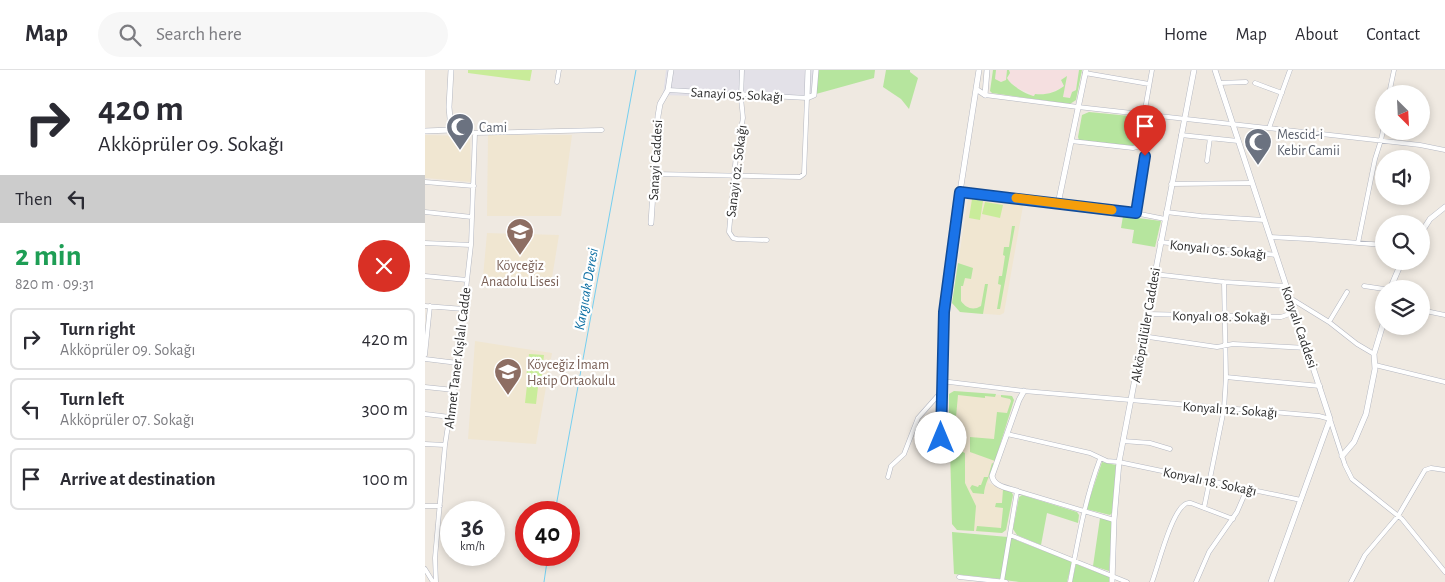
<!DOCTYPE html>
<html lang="en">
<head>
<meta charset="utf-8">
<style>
	body { margin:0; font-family:"Alegreya Sans",sans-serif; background:#f7f7f7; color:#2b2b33; height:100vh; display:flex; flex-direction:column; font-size:19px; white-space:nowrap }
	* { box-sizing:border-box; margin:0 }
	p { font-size:16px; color:#7c7c81 }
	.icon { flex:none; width:28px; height:28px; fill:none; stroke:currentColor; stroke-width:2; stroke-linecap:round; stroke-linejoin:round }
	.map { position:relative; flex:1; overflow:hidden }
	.details { display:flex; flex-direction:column; background:#fff; width:425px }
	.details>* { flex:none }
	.top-card { background:#fff; color:#2b2b33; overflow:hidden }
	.needle { width:32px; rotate:156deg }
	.fabs { position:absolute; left:950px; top:15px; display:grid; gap:10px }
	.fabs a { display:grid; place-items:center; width:55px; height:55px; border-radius:50%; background:#fff; box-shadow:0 2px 8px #0003; font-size:25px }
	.speed { position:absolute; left:15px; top:431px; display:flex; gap:10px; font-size:25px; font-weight:700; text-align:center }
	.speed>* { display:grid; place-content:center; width:65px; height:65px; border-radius:50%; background:#fff; box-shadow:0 2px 8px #0003; line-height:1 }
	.speed small { font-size:12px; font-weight:400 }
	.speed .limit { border:8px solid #d22; background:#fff; color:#111 }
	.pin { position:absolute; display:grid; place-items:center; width:42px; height:42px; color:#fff; margin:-51px -21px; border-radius:50% 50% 50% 0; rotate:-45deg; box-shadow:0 0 5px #0007 }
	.pin .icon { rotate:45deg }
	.me { position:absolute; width:55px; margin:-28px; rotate:0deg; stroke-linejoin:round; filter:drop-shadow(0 0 4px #0008) }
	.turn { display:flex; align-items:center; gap:18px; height:105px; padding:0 15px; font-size:22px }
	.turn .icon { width:65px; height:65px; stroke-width:2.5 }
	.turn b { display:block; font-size:35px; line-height:42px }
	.then { display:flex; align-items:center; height:48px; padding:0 15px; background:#0003; gap:10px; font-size:19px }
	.round { display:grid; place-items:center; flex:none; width:52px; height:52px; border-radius:26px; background:#f7f7f7 }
	.headline { display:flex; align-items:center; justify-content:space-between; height:85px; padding:0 15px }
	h1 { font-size:30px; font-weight:700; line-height:38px; color:#1e9e55 }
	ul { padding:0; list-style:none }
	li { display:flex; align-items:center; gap:15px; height:62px; margin:0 10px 8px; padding:0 5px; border:2px solid #e1e1e2; border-radius:8px }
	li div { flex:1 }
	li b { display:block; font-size:19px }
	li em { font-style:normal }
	header { display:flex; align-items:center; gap:30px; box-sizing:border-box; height:70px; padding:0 25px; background:#fff; border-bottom:1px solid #e1e1e2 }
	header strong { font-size:24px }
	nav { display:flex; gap:28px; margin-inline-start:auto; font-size:18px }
	.search { width:350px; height:45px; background:#f7f7f7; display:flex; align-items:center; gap:12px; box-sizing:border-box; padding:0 18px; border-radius:28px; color:#7c7c81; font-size:19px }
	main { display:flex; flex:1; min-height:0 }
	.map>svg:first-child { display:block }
</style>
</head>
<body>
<header>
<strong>Map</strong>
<div class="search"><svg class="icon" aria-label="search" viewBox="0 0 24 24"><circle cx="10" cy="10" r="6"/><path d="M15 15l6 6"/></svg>Search here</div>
<nav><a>Home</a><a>Map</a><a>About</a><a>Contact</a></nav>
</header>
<main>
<section class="details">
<div class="top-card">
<div class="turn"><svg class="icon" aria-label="right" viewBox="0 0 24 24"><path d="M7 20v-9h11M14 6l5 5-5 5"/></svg><div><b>420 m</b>Akköprüler 09. Sokağı</div></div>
<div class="then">Then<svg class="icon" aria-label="left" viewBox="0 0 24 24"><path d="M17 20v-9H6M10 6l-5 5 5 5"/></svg></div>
</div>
<div class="headline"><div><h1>2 min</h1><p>820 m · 09:31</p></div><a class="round" style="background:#d93025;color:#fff"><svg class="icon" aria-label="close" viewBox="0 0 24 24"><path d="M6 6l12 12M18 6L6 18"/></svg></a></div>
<ul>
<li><svg class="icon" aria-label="right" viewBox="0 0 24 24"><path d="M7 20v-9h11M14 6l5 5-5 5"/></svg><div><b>Turn right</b><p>Akköprüler 09. Sokağı</p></div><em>420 m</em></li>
<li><svg class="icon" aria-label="left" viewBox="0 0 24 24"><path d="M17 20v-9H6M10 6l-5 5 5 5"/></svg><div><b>Turn left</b><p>Akköprüler 07. Sokağı</p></div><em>300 m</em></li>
<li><svg class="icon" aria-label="arrive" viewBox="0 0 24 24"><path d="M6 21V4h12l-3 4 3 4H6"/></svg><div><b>Arrive at destination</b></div><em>100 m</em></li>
</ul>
</section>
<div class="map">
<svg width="1020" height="512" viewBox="0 0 1020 512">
	<rect width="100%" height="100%" fill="#efe9e1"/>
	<!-- industrial -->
	<path fill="#e3e1e8" d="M241,0H393L390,27L384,30L238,25Z"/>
	<!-- education -->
	<path fill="#f0e6d1" d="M0,65L45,66L46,112L0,108Z
		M63,65H147L136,146H62Z
		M547,126L596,133L598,136L579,243L575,245L535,242L527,233L543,128Z
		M62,163L134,165L126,214L58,207Z
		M50,271L127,283L111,374L43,369Z
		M529,321L587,326L589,330L563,413L586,421L588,425L581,460L577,463L532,460L527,454L525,376H527V364L525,363L524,324Z"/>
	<!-- medical -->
	<path fill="#f5dfe0" d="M571,0H582L581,10L576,12L570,9Z
		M584,0H654L651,20L648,22L646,28L638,27L641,7L639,16L634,19L622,24H610L609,26H605V23L592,18L584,11L582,9L585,3Z"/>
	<!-- green -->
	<path fill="#b6e59e" d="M393,0H450L449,8L391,24Z
		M461,0H485V2L493,8L484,39L476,29L458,17Z
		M568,0H571L570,9L576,12L581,10L582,0H584L585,3L582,8C586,16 603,25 609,26L610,24C621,25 630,23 639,16L636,10L642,6L638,27L645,28L647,22L651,20L654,0H657L651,30L645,34L567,23L565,21Z
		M664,42L715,47L710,76L654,70L653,67L657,45Z
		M698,146L736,151L730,177L707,173L709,160L696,158Z
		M587,156H590L575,239H572L576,215L573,214L574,206H577L580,186L578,185L579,177H584Z
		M533,193L548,198L546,209L540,208L538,216H536V231C541,238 548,241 556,236L560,214H563L558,244L535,242L527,233Z
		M529,321L571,324L570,327L560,326V328L533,325L531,347L524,346V324Z
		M576,325L587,326L589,330L570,391L545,382V367L569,369L572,342L582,343L586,331L585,329L576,327Z
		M525,349L533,350V364L525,363Z
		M525,376L540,383V413L551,436L549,461L532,460L527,454Z
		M677,392L691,395L687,443L685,445L661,439Z
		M567,393L569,394C566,402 559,416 559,424L548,423L545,418L547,415L553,417L554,415H556L559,407H563Z
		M578,419L586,421L588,425L581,460L577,463L551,461L552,456L576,458L578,438L570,437L571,433H577Z
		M597,425L652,442L654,445L653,453L622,443L616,475L592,465L588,459L594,427Z
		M675,448L687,451L684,501L668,496Z
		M527,462L583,467L576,509L529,504Z
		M586,468L647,492L642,512H594L579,510Z
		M651,494L684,507V512H647Z"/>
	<!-- pitch -->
	<path fill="#c9ec9a" d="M43,0H107L105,11L43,3Z
		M547,129L558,131L555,150L544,148Z
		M560,132L578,135L575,148L557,144Z
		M104,284L119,285L116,311L101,309Z
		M102,315L113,317L111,334L100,333Z"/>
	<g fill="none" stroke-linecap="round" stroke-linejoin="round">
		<!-- stream -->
		<path stroke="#75cff0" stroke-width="1" d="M130,442L211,0
			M119,512L123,485"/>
		<defs>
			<path id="minor" d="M317,0L316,28L318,48L311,85L304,162L308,168L312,169L342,170
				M660,3L724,14
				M132,12L134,0
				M794,13L821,12
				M830,13L857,23
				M964,24L969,0
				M560,25L653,37L995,75L1020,80
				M844,58L865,0
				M26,60L50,63L177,60
				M756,65L813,71
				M646,71L708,78L719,75
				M782,91L785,68
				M230,104L375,107L379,104L382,28L243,20
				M0,112L49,116
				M746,114L826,113
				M535,122L700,141L740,149
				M0,142L47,147
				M741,142L776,146L839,150
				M711,143L721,83L716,62L727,0
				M845,167L883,169L959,175
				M735,172L851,185
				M0,173L46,175
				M933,173L950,89L956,70L959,56
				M729,204L799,212L861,216
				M0,206L42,210
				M939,216L959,219
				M865,228L904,252L932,274L949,284
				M0,236L39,239
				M996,240L1020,245
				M722,244L856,247L870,242
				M904,252L922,222
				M717,266L792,277L808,274L882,278
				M0,285L5,236
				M0,289L33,293
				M950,295L1020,312
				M801,307L895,316
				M516,311L599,321L894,346L905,349L920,395L927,409L977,449L1020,502
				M0,317L29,320
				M0,344L25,347
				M582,364L665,383L682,391L694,392L876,430
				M698,371L725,373L745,379
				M0,374L20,375
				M463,407L466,396L479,384L493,348L516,322
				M0,436H15
				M779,438L799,339L801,307L799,212
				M585,465L702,512
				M0,499L8,512
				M534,507L581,512
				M577,511L592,421L689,450
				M11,512L10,488L20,375L33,290L46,175L50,63
				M645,512C653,470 660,429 675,389
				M727,512C733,496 746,444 759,435C762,432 762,433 766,433L808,449
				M771,512L784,482L812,442L822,419
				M926,512L940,485L973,446L1000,400L1006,398L1020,400"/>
			<path id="tertiary" d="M383,0L382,28L389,25L391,0
				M554,0L551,19L560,25L562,0
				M790,0L905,349L846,512
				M0,61L26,60L24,37L26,0
				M633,134L661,0
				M226,153L233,46L235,34L243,20L246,0
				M996,163L1005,149L1020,137
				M965,219L977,191
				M516,368L519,243L535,122L551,19
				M917,386L929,372L941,344L950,299L949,284L959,251
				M592,421C583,418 569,417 567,406L594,330L599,321
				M687,512L689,450L694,392L769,0"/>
		</defs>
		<!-- minor casing -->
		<use href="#minor" stroke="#b4b7c1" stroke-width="5"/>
		<!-- tertiary casing -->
		<use href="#tertiary" stroke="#b4b7c1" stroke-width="6"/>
		<!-- minor -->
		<use href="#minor" stroke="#fff" stroke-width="4"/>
		<!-- tertiary -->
		<use href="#tertiary" stroke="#fff" stroke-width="5"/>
	</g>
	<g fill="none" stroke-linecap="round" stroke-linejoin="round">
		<defs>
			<path id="route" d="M516,368L519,242L535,122L711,143L720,86"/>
		</defs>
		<!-- route casing -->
		<use href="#route" stroke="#114b97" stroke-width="12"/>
		<!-- route -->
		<use href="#route" stroke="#1a73e8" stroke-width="9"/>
		<!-- slow -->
		<path stroke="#f59e0b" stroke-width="9" d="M591,128L687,140"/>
	</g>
	<!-- icons -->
	<defs>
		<symbol id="mosque-pin" viewBox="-11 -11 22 30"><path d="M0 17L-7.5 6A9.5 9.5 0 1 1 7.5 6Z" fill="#6b7280" stroke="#fff"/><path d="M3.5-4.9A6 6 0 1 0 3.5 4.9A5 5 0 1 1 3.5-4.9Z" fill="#fff"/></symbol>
		<symbol id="school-pin" viewBox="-11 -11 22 30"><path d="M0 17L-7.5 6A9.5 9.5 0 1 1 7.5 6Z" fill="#8d6e63" stroke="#fff"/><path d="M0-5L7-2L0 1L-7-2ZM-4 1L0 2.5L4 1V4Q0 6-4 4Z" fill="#fff"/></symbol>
	</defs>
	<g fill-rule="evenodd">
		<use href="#mosque-pin" x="19" y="41" width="32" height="43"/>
		<use href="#mosque-pin" x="817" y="56" width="32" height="43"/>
		<use href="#school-pin" x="79" y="146" width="32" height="43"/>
		<use href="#school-pin" x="67" y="286" width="32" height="43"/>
	</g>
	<g text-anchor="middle" stroke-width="4.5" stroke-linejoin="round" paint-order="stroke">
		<!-- street labels -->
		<g font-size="14" fill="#2e2e2e" stroke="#fff">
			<text transform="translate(312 24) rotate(3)" y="5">Sanayi 05. Sokağı</text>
			<text transform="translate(230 90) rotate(-87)" y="5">Sanayi Caddesi</text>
			<text transform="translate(311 101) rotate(-83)" y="5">Sanayi 02. Sokağı</text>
			<text transform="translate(793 179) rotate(6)" y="5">Konyalı 05. Sokağı</text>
			<text transform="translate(796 246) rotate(1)" y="5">Konyalı 08. Sokağı</text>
			<text transform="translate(720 255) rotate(-80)" y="5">Akköprülüler Caddesi</text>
			<text transform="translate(875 257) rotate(71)" y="5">Konyalı Caddesi</text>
			<text transform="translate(32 288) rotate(-83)" y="5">Ahmet Taner Kışlalı Cadde</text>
			<text transform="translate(805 339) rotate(4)" y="5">Konyalı 12. Sokağı</text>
			<text transform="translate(785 411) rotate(12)" y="5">Konyalı 18. Sokağı</text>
		</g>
		<!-- worship labels -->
		<g font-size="14" fill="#5b616d" stroke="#fff" text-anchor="start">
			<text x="54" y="62">Cami</text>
			<text x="852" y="69">Mescid-i<tspan x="852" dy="16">Kebir Camii</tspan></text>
		</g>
		<!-- education labels -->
		<g font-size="14" fill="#785e54" stroke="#fff">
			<text x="95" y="200">Köyceğiz<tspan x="95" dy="16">Anadolu Lisesi</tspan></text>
			<text x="102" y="299" text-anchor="start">Köyceğiz İmam<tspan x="102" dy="16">Hatip Ortaokulu</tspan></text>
		</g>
		<!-- water labels -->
		<g font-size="15" font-style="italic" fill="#0d6fa3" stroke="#fff">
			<text transform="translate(161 219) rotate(-80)" y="5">Kargıcak Deresi</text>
		</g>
	</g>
</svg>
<div class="fabs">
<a><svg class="needle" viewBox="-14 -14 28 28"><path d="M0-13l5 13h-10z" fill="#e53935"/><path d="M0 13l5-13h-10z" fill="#7c7c81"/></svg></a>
<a><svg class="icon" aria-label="sound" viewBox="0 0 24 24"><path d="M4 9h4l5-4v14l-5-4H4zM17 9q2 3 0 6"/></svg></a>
<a><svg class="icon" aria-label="search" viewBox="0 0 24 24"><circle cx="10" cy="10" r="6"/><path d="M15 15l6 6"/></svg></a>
<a><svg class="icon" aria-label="layers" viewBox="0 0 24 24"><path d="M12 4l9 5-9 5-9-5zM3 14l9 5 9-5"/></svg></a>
</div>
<div class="speed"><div>36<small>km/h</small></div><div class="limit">40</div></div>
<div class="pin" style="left:720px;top:86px;background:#d93025"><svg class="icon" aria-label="arrive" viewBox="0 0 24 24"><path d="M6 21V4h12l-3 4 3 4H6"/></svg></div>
<svg class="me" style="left:516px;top:368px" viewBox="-20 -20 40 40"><circle r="19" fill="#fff"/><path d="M0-13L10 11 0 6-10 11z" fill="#1a73e8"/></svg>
</div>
</main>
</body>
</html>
